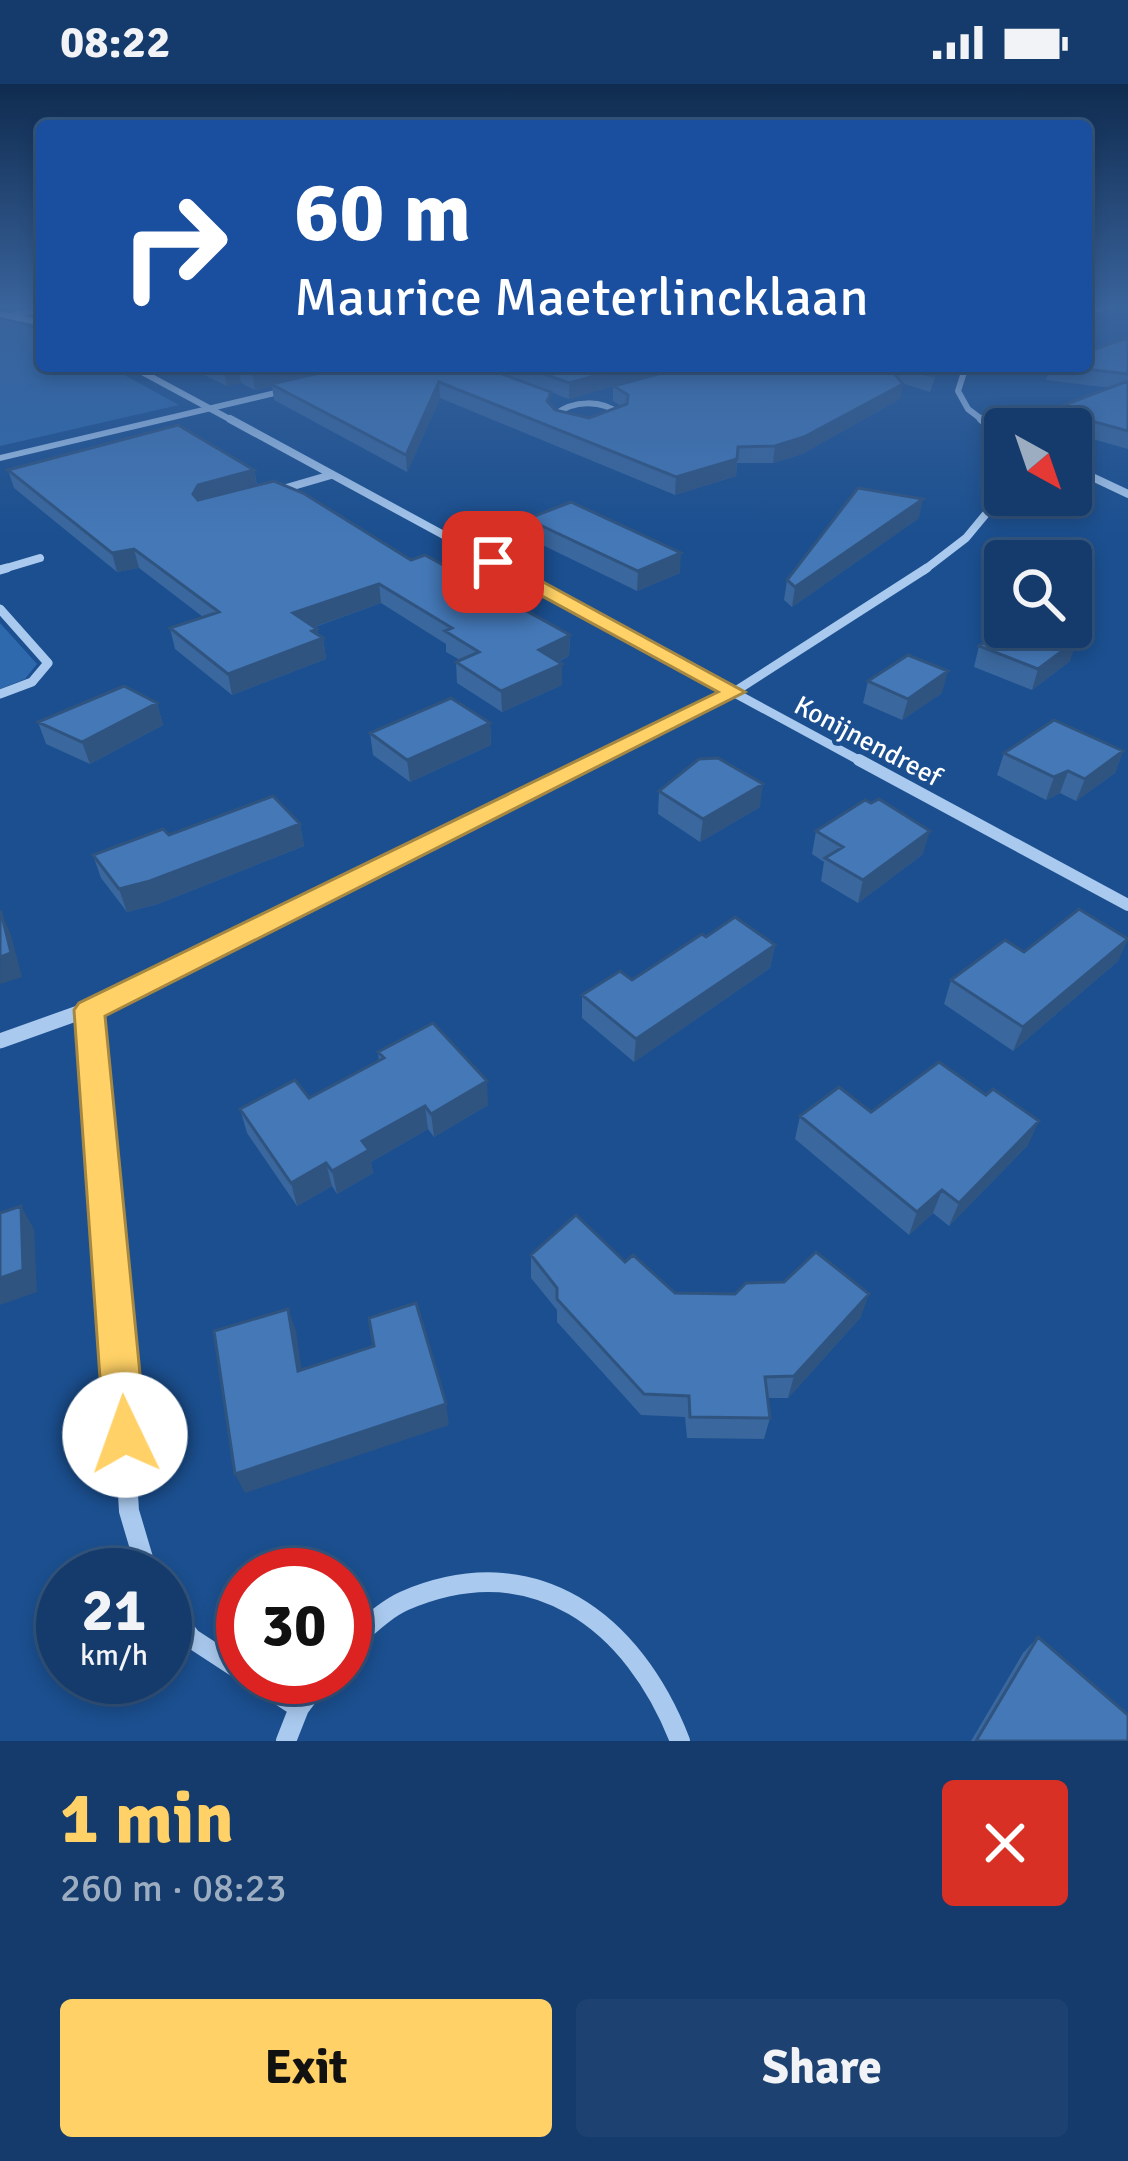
<!DOCTYPE html>
<html lang="en">
<head>
<meta charset="utf-8">
<style>
	body { margin:0; font-family:Signika,sans-serif; background:#1d4271; color:#f1f3f6; height:100vh; display:flex; flex-direction:column; font-size:45px; white-space:nowrap }
	* { box-sizing:border-box; margin:0 }
	p { font-size:39px; color:#9dadc1 }
	.icon { flex:none; width:66px; height:66px; fill:none; stroke:currentColor; stroke-width:2; stroke-linecap:round; stroke-linejoin:round }
	.map { position:relative; height:1657px; overflow:hidden }
	.drawer { display:flex; flex-direction:column; background:#143b6b; flex:1 }
	.drawer>* { flex:none }
	.top-card { position:absolute; left:36px; top:36px; width:1056px; height:252px; border-radius:12px; box-shadow:0 6px 18px #0003,0 0 0 3px #33557e; background:#1a4fa0; color:#fff; overflow:hidden }
	.needle { width:78px; rotate:140deg }
	.tools { position:absolute; left:984px; top:324px; display:grid; gap:24px }
	.tools a { display:grid; place-items:center; width:108px; height:108px; border-radius:12px; background:#143b6b; box-shadow:0 6px 18px #0003,0 0 0 3px #33557e; font-size:60px }
	.speed { position:absolute; left:36px; top:1464px; display:flex; gap:24px; font-size:60px; font-weight:700; text-align:center }
	.speed>* { display:grid; place-content:center; width:156px; height:156px; border-radius:50%; background:#143b6b; box-shadow:0 6px 18px #0003,0 0 0 3px #33557e; line-height:1 }
	.speed small { font-size:30px; font-weight:400 }
	.speed .limit { border:18px solid #d22; background:#fff; color:#111 }
	.pin { position:absolute; display:grid; place-items:center; width:102px; height:102px; color:#fff; margin:-51px; border-radius:24px; box-shadow:0 6px 18px #0006 }
	.me { position:absolute; width:132px; margin:-66px; rotate:357deg; stroke-linejoin:round; filter:drop-shadow(0 0 9px #0008) }
	.turn { display:flex; align-items:center; gap:42px; height:252px; padding:0 60px; font-size:54px }
	.turn .icon { width:156px; height:156px; stroke-width:2.5 }
	.turn b { display:block; font-size:84px; line-height:102px }
	.round { display:grid; place-items:center; flex:none; width:126px; height:126px; border-radius:12px; background:#1d4271 }
	.head { display:flex; align-items:center; justify-content:space-between; height:204px; padding:0 60px }
	h1 { font-size:72px; font-weight:800; line-height:90px; color:#ffd166 }
	.action { display:flex; gap:24px; margin-top:auto; padding:24px 60px }
	.action a { flex:1; height:138px; border-radius:12px; background:#ffd166; color:#111; font-size:48px; font-weight:800; line-height:138px; text-align:center }
	.action a+a { background:#1d4271; color:#f1f3f6 }
	.status { display:flex; justify-content:space-between; align-items:center; height:84px; padding:0 60px; background:#143b6b; direction:ltr }
	.status svg { height:33px; fill:currentColor }
	.map>svg:first-child { display:block }
</style>
</head>
<body>
<div class="status"><b>08:22</b><svg viewBox="0 0 49 12"><path d="M0 12V9h3v3zM5 12V6h3v6zM10 12V3h3v9zM15 12V0h3v12zM26 1h20v11H26zM47 4h2v5h-2z"/></svg></div>
<div class="map">
<svg width="1128" height="1657" viewBox="0 0 1128 1657">
	<rect width="100%" height="100%" fill="#1b4f8f"/>
	<!-- green -->
	<path fill="#2e69ad" d="M0,235L42,247V282H108L179,321L0,362Z
		M0,539L37,580L25,595L0,605Z"/>
	<g fill="none" stroke-linecap="round" stroke-linejoin="round">
		<!-- minor-far5 -->
		<path stroke="#a9c9ee" stroke-width="6" d="M1086,229L1107,222
			M0,230L42,239
			M14,231L42,225
			M131,282L235,338
			M966,282L958,307L968,325L985,338
			M567,338L554,331C573,316 602,315 621,331L608,338"/>
		<!-- minor-far4 -->
		<path stroke="#a9c9ee" stroke-width="8" d="M230,335L510,487
			M560,335L588,342L615,335
			M981,335L1005,354
			M999,352L992,356L1005,384
			M1071,383L1128,410
			M276,407L331,391
			M0,486L40,474
			M923,487L966,454L1005,407"/>
		<!-- minor-far3 -->
		<path stroke="#a9c9ee" stroke-width="9" d="M504,484L864,679
			M0,486L7,484
			M0,525L48,579L32,598L0,610
			M591,679L734,608L927,484"/>
		<!-- minor-far2 -->
		<path stroke="#a9c9ee" stroke-width="12" d="M859,676L1128,821
			M89,926L597,676"/>
		<!-- minor-far1 -->
		<path stroke="#a9c9ee" stroke-width="15" d="M89,926L118,1246
			M0,957L95,923"/>
		<!-- minor -->
		<path stroke="#a9c9ee" stroke-width="20" d="M118,1243L129,1427L148,1491
			M165,1521L191,1554L243,1588
			M345,1562C364,1547 382,1527 404,1517C534,1461 634,1538 680,1657
			M252,1593L299,1624
			M286,1657L299,1624L322,1593"/>
		<!-- tertiary -->
		<path fill="#a9c9ee" fill-rule="evenodd" d="M296,301L300,306L0,377V371Z"/>
	</g>
	<!-- wall -->
	<path fill="#3a679d" d="M1128,254V365L1071,349V345H1055L1046,343L1051,326L1111,304L1046,296L1050,282H1086Z
		M185,282H480L551,322L555,326L589,334L621,322L613,317V302L569,315L483,282H939L930,308L902,299L900,315L802,370L773,379H737L736,392L675,411L440,314L407,388L274,316L272,302L255,306L241,299L227,302Z
		M8,386H254L257,401L570,551L569,572L558,578L562,601L502,628L457,599L456,578L460,576L446,568V560L381,519L315,543L317,545L318,551L323,554L326,575L232,611L175,565L170,544L203,533L139,484L117,488L14,404Z
		M919,434L792,523L784,516L787,496Z
		M527,435L680,489L637,507L528,454Z
		M979,562L1070,577L1032,606L974,583Z
		M868,597L942,609L902,636L863,619Z
		M157,619L163,641L90,680L46,660L38,638Z
		M490,639L491,661L410,698L373,671L370,649Z
		M1123,667L1115,689L1076,717L1060,709L1046,716L997,691L1004,669Z
		M659,707L760,723L700,758L658,730Z
		M300,740L304,762L158,820L127,828L101,794L93,771L169,751Z
		M816,747L923,770L858,819L821,797L824,778L812,770Z
		M706,853L775,861L770,884L634,978L582,934V911L632,896Z
		M1128,853L1118,877L1013,967L944,920L951,896Z
		M378,968L488,1021L434,1053L428,1045L371,1078L373,1089L337,1110L332,1102L297,1122L247,1049L240,1025L309,1014L379,977Z
		M871,1028L1028,1061L949,1142L933,1129L909,1151L795,1055L800,1032Z
		M531,1171L625,1178L675,1209L735,1210L861,1233L788,1314H768L770,1334L764,1355L687,1354L685,1333L641,1331L557,1238V1226L531,1194Z
		M1038,1553L1128,1657H971L1023,1569Z"/>
	<!-- shaded-wall -->
	<path fill="#305480" d="M292,282H358L271,300L272,302L255,306L253,291Z
		M632,282H685L569,315V299Z
		M238,284L241,299L227,302L224,287Z
		M439,298L440,314L407,388L406,371Z
		M903,300L900,315L802,370L773,379L775,362Z
		M737,375L736,392L675,411L676,393Z
		M254,386L257,403L197,428L193,410L198,401Z
		M923,415L919,434L792,523L795,503Z
		M134,465L139,484L117,488L112,469Z
		M681,469L680,489L637,507L638,487Z
		M379,500L381,519L297,549L293,529Z
		M317,545L319,556L323,554L326,575L232,611L228,590Z
		M570,551L569,572L539,587V566Z
		M1077,556L1070,577L1032,606L1038,585Z
		M562,580V601L502,628L501,607Z
		M948,587L942,609L902,636L908,615Z
		M157,619L163,641L90,680L82,658Z
		M490,639L491,661L410,698L407,676Z
		M1123,667L1115,689L1076,717L1085,695Z
		M1068,687L1060,709L1046,716L1054,693Z
		M763,700L760,723L700,758L703,735Z
		M300,740L304,762L158,820L127,828L119,805Z
		M930,747L923,770L858,819L863,796Z
		M1,828L11,851L22,893L0,900Z
		M1128,855L1118,877L1013,967L1023,943Z
		M775,861L770,884L634,978L636,955Z
		M487,997L488,1021L434,1053L431,1030Z
		M425,1022L428,1045L371,1078L373,1089L337,1110L332,1087L362,1057Z
		M1039,1037L1028,1061L949,1142L959,1119Z
		M326,1079L332,1102L297,1122L291,1099Z
		M942,1106L933,1129L909,1151L917,1128Z
		M21,1122L34,1145L37,1208L0,1221V1194Z
		M869,1210L861,1233L788,1314L794,1292Z
		M288,1225L296,1247L305,1308L298,1287Z
		M446,1320L449,1341L245,1409L235,1390Z"/>
	<!-- building -->
	<path fill="#4478b7" stroke="#305480" stroke-width="3" d="M1128,254V290L1060,282H1086V268Z
		M213,282H292L253,291L238,284L224,287Z
		M350,282H480L551,308L547,317L555,326L589,334L627,320L628,311L614,302L687,282H888L903,300L804,353L775,362L738,363L737,375L676,393L439,298L406,371L271,300Z
		M522,282H632L569,299Z
		M897,282H937L933,292Z
		M1128,297V347L1051,326Z
		M178,341L254,386L198,401L193,410L198,416L274,397L303,409L411,476L425,471L570,551L539,566L562,580L501,607L456,578L479,568L445,547L452,544L379,500L293,529L317,545L312,547L323,554L228,590L170,544L219,528L134,465L112,469L8,386Z
		M858,404L923,415L795,503L787,496Z
		M571,418L681,469L638,487L527,435Z
		M1008,543H1041L1077,556L1038,585L979,562Z
		M908,571L948,587L908,615L868,597Z
		M124,602L157,619L82,658L38,638Z
		M451,614L490,639L407,676L370,649Z
		M1054,636L1123,667L1085,695L1068,687L1054,693L1004,669Z
		M718,674L763,700L703,735L659,707L699,675Z
		M273,712L300,740L150,797L119,805L93,771L163,745L169,751Z
		M879,715L930,747L863,796L825,774L843,763L816,747L865,716L871,719Z
		M1079,825L1128,855L1023,943L951,896L1005,856L1024,868Z
		M1,828L11,869L0,873V828Z
		M735,833L775,861L636,955L582,911L620,887L632,896L702,850L706,853Z
		M433,939L487,997L431,1030L425,1022L362,1057L369,1066L332,1087L326,1079L291,1099L240,1025L295,996L309,1014L384,974L378,968Z
		M939,978L986,1011L993,1005L1039,1037L959,1119L942,1106L917,1128L800,1032L839,1003L871,1028Z
		M21,1122L23,1186L0,1194V1129Z
		M576,1131L625,1178L633,1171L675,1209L735,1210L746,1199L784,1198L816,1168L869,1210L794,1292L765,1293L770,1334L690,1333L689,1312L644,1310L557,1215V1204L531,1171Z
		M416,1219L446,1320L235,1390L214,1247L288,1225L298,1287L374,1262L369,1234Z
		M1038,1553L1128,1631V1657H976Z"/>
	<!-- sky -->
	<linearGradient id="sky" x2="0" y2="1"><stop stop-color="#0f2b4f"/><stop offset="0.49" stop-color="#39639b"/><stop offset="1" stop-color="#39639b" stop-opacity="0"/></linearGradient>
	<rect width="1128" height="454" fill="url(#sky)"/>
	<!-- route -->
	<path fill="#ffd166" stroke="#a68842" stroke-width="3" d="M487,474H499L745,608L105,932L146,1351L139,1366L125,1372L110,1366L104,1351L74,926L79,919L718,608L487,482Z"/>
	<g text-anchor="middle" stroke-width="9" stroke-linejoin="round" paint-order="stroke">
		<!-- far-street labels -->
		<g font-size="27" fill="#fff" stroke="#1b4f8f">
			<text transform="translate(868 657) rotate(28)" y="9">Konijnendreef</text>
		</g>
	</g>
</svg>
<div class="tools">
<a><svg class="needle" viewBox="-14 -14 28 28"><path d="M0-13l5 13h-10z" fill="#e53935"/><path d="M0 13l5-13h-10z" fill="#9dadc1"/></svg></a>
<a><svg class="icon" aria-label="search" viewBox="0 0 24 24"><circle cx="10" cy="10" r="6"/><path d="M15 15l6 6"/></svg></a>
</div>
<div class="speed"><div>21<small>km/h</small></div><div class="limit">30</div></div>
<div class="pin" style="left:493px;top:478px;background:#d93025"><svg class="icon" aria-label="arrive" viewBox="0 0 24 24"><path d="M6 21V4h12l-3 4 3 4H6"/></svg></div>
<svg class="me" style="left:125px;top:1351px" viewBox="-20 -20 40 40"><circle r="19" fill="#fff"/><path d="M0-13L10 11 0 6-10 11z" fill="#ffd166"/></svg>
<div class="top-card">
<div class="turn"><svg class="icon" aria-label="right" viewBox="0 0 24 24"><path d="M7 20v-9h11M14 6l5 5-5 5"/></svg><div><b>60 m</b>Maurice Maeterlincklaan</div></div>
</div>
</div>
<section class="drawer">
<div class="head"><div><h1>1 min</h1><p>260 m · 08:23</p></div><a class="round" style="background:#d93025;color:#fff"><svg class="icon" aria-label="close" viewBox="0 0 24 24"><path d="M6 6l12 12M18 6L6 18"/></svg></a></div>
<div class="action"><a>Exit</a><a>Share</a></div>
</section>
</body>
</html>
